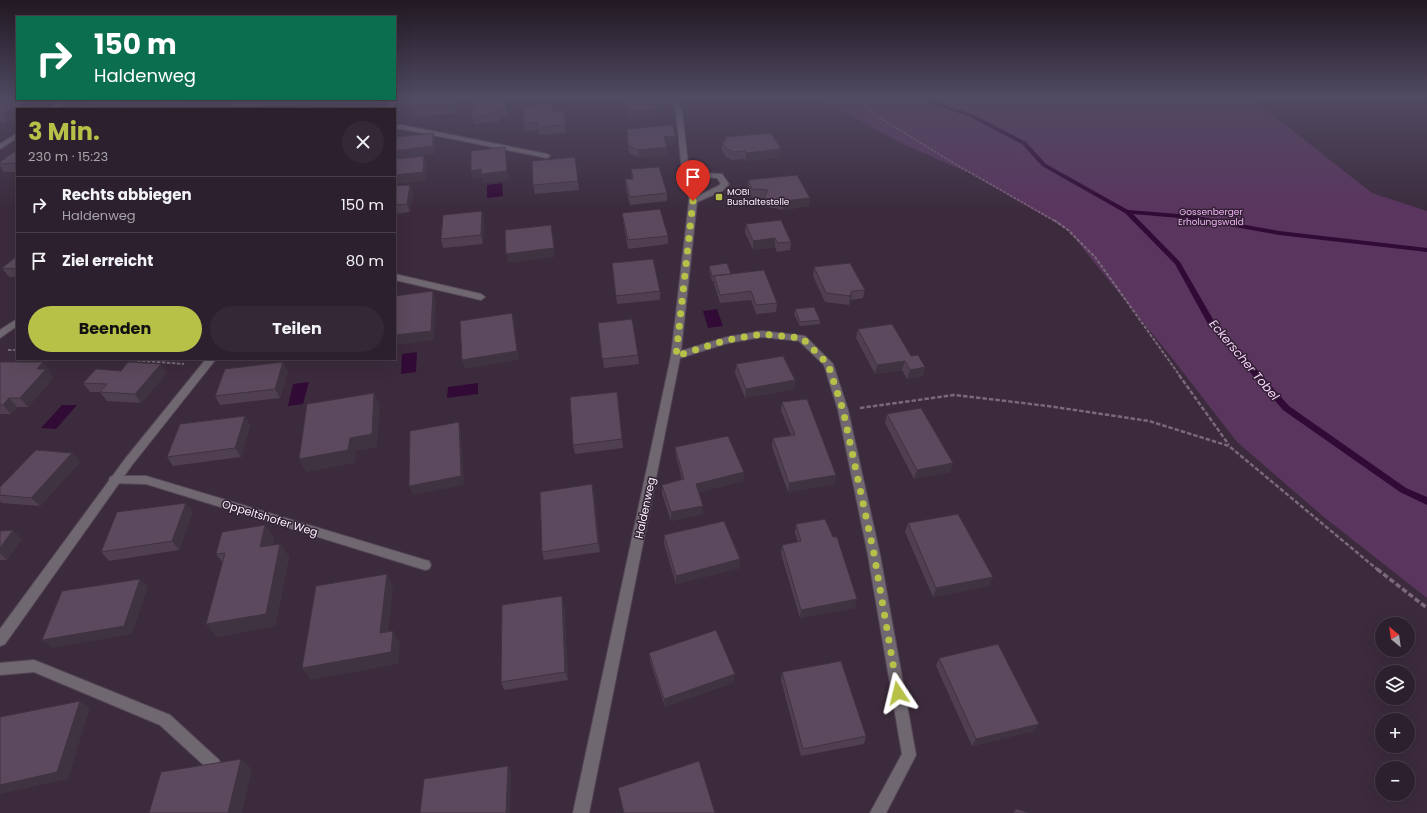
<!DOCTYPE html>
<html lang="de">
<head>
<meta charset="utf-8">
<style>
	body { margin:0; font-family:Poppins,sans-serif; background:#352836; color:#f1f3f6; height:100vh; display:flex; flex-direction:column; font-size:15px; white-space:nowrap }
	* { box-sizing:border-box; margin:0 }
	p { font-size:13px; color:#a7a3aa }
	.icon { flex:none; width:22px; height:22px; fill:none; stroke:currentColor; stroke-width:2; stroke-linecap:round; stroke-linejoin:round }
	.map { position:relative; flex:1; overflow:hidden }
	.sheet { position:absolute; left:16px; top:108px; width:380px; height:252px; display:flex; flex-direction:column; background:#2d202e; border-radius:0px; box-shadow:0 4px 16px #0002,0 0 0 1px #483e4a }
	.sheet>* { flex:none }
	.top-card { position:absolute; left:16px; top:16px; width:380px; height:84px; border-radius:0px; box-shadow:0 4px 16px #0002,0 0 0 1px #483e4a; background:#0b6e4f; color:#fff; overflow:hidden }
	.needle { width:26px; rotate:331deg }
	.fabs { position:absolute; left:1375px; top:617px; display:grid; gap:8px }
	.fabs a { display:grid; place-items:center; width:40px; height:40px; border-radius:50%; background:#2d202e; box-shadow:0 4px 16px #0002,0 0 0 1px #483e4a; font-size:20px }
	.pin { position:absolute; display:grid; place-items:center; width:34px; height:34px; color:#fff; margin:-41px -17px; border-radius:50% 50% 50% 0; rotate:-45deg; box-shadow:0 0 4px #0007 }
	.pin .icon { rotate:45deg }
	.me { position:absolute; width:44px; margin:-22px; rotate:350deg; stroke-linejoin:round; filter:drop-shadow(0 0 3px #0008) }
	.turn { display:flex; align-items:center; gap:14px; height:84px; padding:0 12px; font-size:18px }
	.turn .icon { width:52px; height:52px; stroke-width:2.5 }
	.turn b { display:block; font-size:28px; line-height:34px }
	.round { display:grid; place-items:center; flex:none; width:42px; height:42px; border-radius:21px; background:#352836 }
	.overview { display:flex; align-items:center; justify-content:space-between; height:68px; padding:0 12px }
	h1 { font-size:24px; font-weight:700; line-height:30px; color:#b7c147 }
	.action { display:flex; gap:8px; margin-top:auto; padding:8px 12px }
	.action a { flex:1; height:46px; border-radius:24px; background:#b7c147; color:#111; font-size:16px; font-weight:700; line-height:46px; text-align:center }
	.action a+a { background:#352836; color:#f1f3f6 }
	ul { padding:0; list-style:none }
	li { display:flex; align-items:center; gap:12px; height:56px; padding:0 12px; border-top:1px solid #483e4a }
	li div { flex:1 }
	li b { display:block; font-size:15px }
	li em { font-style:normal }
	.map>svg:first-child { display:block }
</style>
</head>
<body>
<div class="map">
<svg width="1427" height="813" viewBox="0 0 1427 813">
	<rect width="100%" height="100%" fill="#3c2b3d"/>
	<!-- green -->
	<path fill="#5a355e" d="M818,98H1251L1372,193L1427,211V598L1325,518L1237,442L1172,358L1068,230L971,174L901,143Z"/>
	<!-- water -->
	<path fill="#320a36" d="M502,183L503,196L487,198V185Z
		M717,309L723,326L708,328L703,311Z
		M417,352L416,372L401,374L402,354Z
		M309,382L303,404L288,406L293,384Z
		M478,383V394L447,398L448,387Z
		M62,405H77L56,429L41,428Z"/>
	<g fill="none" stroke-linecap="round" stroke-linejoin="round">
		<!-- stream -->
		<path fill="#320a36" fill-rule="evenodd" d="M922,98H927L938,103L972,114L1026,142L1046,164L1128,210L1191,215L1279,231L1427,248V252L1279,235L1191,219L1133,214L1180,262L1214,321L1289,406L1406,488L1427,497V505L1400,492L1283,410L1208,324L1175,264L1125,213L1042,166L1022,144L968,116L934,105Z"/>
		<defs>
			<path id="lane" d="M670,98H676L682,111L689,172L696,180L695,182H689L682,172L676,111Z
				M395,125H402L547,154L550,156L547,158L402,129H395Z
				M395,274L481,294L485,297L481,300L395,280Z
				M114,476H146L425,560L429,561L431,565L429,569L425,570L146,484L110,483L109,480L110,477Z
				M34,660L170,715L219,760L221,765L219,770L214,772L209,770L160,725L34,672L0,675V663Z"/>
			<path id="street" d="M63,99H70L57,109H50Z
				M360,99H395L396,100L392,109H386L389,102L235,106L232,104L235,102Z
				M17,133V138L0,149V144Z
				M704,173L722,174L729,184L722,191L697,202L681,351L727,337L762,331L805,336L833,364L848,410L880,555L916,755L886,813H870L902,754L868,555L838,410L824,365L799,341L762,337L728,343L680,358L589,813H573L671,356L689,201L688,180ZM705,177L717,178L721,184L716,187L696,197V181Z
				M17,319V326L0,338V330Z
				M206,359H216L132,465L5,644L0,646V629L125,459Z"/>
		</defs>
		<!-- lane casing -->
		<use href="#lane" stroke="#574758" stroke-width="2"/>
		<!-- street casing -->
		<use href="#street" stroke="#574758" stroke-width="2"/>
		<!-- path-far3 -->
		<path stroke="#79697a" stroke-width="1.5" stroke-dasharray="2.5 1.5" stroke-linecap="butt" d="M862,98V103L875,115L957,165L1055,221"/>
		<!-- path-far2 -->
		<path stroke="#79697a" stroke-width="2" stroke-dasharray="3.5 1.5" stroke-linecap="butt" d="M1054,220L1068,230L1095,257L1180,376
			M8,350H17
			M117,359L184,364"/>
		<!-- path-far1 -->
		<path stroke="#79697a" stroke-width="2.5" stroke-dasharray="4.5 2" stroke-linecap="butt" d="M1179,375L1229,445
			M860,408L954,395L1048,406L1149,421L1229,446L1378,570"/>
		<!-- path -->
		<path stroke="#79697a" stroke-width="3.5" stroke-dasharray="5.5 2.5" stroke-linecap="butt" d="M1377,569L1427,608"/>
		<!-- lane -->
		<use href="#lane" fill="#706871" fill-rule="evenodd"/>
		<!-- street -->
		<use href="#street" fill="#706871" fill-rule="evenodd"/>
	</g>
	<!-- wall -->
	<path fill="#4f3f50" d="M0,98L17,109V117L7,122H3L5,126L0,129Z
		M410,98H456L457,101L456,113L415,116Z
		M624,98L669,100V107L657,108V117L629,119L625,104Z
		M92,99H133L135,102L127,109H86L84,105Z
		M503,103L508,110V117L500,118V122L474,124L472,116Z
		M553,103L554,111L563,110L566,133L539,135L538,130L525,131L524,123Z
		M627,129L676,136V144L666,145L667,155L639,158L629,153Z
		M725,137L781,157L746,161L745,159L732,160L725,156L722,149V141H725Z
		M17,152V173L16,172H4L0,166V162Z
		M575,157L579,190L535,194L533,185Z
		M631,169L667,193V201L630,205L626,188L625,179H632Z
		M748,180L810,198L809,206L783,210L764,206V198L751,197L748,188Z
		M410,185L413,193L410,212L395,214V186Z
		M622,213L668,236V244L628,249L623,221Z
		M484,219L483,244L443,248L441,239Z
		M746,224L791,242L790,250L777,252L775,247L753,250L745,233Z
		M17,256V277H9L2,268Z
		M612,263L660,291V300L617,304Z
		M709,266L731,274L777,303L776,312L756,314L751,300L720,303L714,284V281H712L709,270Z
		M814,267L865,290L863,298L851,300L849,305L825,302L813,276Z
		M795,309L820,320V324L800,326L794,314Z
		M598,323L638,355L639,364L604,368Z
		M858,329L911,356L925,367L923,376L907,379L902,370L875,374L856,338Z
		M0,362H43L50,371L49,373L53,378L28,407H17L11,414H0Z
		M736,364L795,380L794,389L745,398L735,373Z
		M288,371L280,398L220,405L215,396Z
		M167,373L141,403L107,401L100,392H90L83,383Z
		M617,392L623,448L575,454L573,445Z
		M782,402L835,484L788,492L772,447L773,438L791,435L781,411Z
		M887,414L953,463L950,472L914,479L885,423Z
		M245,416L250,425L241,457L173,466L167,457Z
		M675,447L744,481L699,492L703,506V514L671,521L662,494V485L682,479L676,456Z
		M72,453L80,462L40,506L2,503L0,501V487Z
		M592,484L594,493L600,552L544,560L542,552Z
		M193,511L179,550L109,561L101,552Z
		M908,523L989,586L933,597L905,532Z
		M796,524L855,608L800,618L781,554L782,545L798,542L795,533Z
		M265,525L274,538L272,545L289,556L275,626L217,637L206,624L223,563L216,554Z
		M0,531L22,539L7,560H0Z
		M664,535L740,568L676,584L664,544Z
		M564,605L568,680L504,690L501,682Z
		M649,653L734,682L665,707L650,661Z
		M939,658L1034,731L972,746L936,666Z
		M782,672L866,736L864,744L801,756L781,680Z"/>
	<!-- shaded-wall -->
	<path fill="#403341" d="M452,98H456L457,101L456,113Z
		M29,99H44L30,109H17V117L7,122L2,114Z
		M126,99H133L135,102L127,109H118L117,106Z
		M204,99H210V100L206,109H161L160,106Z
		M506,103L508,110V117L506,109Z
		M363,105L365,109H362Z
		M657,109V117L629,119V112Z
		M498,110L500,118V122L498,114Z
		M0,118L5,126L0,129Z
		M433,133L435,141V154L395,159V151Z
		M676,136V144L664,145V137Z
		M505,147L506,155L509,180L483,183L482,178L473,179L471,171Z
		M667,147V155L639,158L638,150Z
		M781,149V157L746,161V153Z
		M424,156L427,164L425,181L395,184V175Z
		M410,185L413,193L410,212L407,204Z
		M810,198L809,206L783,210V201Z
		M482,211L484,219L483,244L481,235Z
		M551,225L555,257L508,263L506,254Z
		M775,238V247L753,250V241Z
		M433,291L436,300L434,340L395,345V335Z
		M852,291L851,300L849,305L850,296Z
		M512,313L514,322L519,360L465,369L462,360Z
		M905,361L902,370L875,374L877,365Z
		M43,362L50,371L49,373L53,378L28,407L20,398L37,369Z
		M283,362L288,371L280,398L275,389Z
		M161,364L167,373L141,403L135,394Z
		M925,367L923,376L907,379L910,370Z
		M795,380L794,389L745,398L746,389Z
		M374,393L380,406L377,447L356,451L355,463L306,472L299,459L350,438Z
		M9,398L17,407L11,414L3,405Z
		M245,416L250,425L241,457L235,448Z
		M459,422L461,432L464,485L413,495L409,486Z
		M72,453L80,462L40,506L31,498Z
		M953,463L950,472L914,479L917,470Z
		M744,472V481L697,493L696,484Z
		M836,475L835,484L788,492L789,483Z
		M592,484L594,493L600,552L598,543Z
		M186,503L193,511L179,550L172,541Z
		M703,506V514L671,521V512Z
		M265,525L274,538L269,560L260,547Z
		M13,530L22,539L7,560L0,553V548Z
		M280,544L289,556L275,626L217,637L206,624Z
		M740,559V568L676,584V576Z
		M387,574L393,586L387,645L380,633Z
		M993,577L989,586L933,597L936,588Z
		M140,579L148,587L132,634L52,648L42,640Z
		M562,596L564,605L568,680L565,672Z
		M857,599L855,608L800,618L801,610Z
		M393,631L400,643L398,664L311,680L302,668Z
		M735,674L734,682L665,707L664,699Z
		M80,701L90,708L68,779L0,794V785Z
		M1039,724L1034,731L972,746L976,739Z
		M241,759L252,769L242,813H228Z
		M508,766L511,773L510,813H506Z"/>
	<!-- building -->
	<path fill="#5c495d" stroke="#403341" d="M0,98H17V99H29L20,105L2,114H0Z
		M488,98H502V103H506V109L498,110V114L472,116L473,99Z
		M625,98H668L669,100L654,101L657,109L629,112Z
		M92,99H126L117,106L84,105Z
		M163,99H204L203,102L160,106Z
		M553,103V111L563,110L565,125L538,127L537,122L524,123L523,106Z
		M363,105L362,109H318L319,107Z
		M276,107L275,109H254L255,108Z
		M672,125L676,136L664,137L667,147L638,150L628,145L627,129Z
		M433,133V146L395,151V137Z
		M771,133L781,149L746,153L745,151L733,152L725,148L722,141H726L725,137Z
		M505,147L507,171L481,174V169L471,171V151Z
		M13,152H17V163L0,164V162Z
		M424,156L423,172L395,175V159Z
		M575,157L578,181L533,185L532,161Z
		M659,167L667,193L630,197L625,179H633L631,169Z
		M797,175L810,198L783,201L764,198L768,190L752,189L748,180Z
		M410,185L407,204L395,205V186Z
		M660,209L668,236L628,240L622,213Z
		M482,211L481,235L441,239L443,215Z
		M781,220L791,242L778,243L775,238L753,241L746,224Z
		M551,225L554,248L506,254L505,230Z
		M17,256V269L2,268Z
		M653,259L660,291L616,296L612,263Z
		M727,263L731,274L712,276L709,266Z
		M850,263L865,290L852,291L850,296L826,293L814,267Z
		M764,270L777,303L756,305L751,291L720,295L714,276Z
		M433,291L431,331L395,335V296Z
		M814,307L820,320L800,322L795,309Z
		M512,313L517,351L462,360L460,321Z
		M632,319L638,355L602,359L598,323Z
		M892,324L911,356L918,355L925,367L910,370L905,361L877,365L858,329Z
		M783,356L795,380L746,389L736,364Z
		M0,362H43L37,369H46L20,398H9L3,405H0Z
		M128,362L161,364L135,394L100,392L107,384L83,383L96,369L121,371Z
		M283,362L275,389L215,396L225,369Z
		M617,392L622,439L573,445L570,397Z
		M374,393L372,434L350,438L348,450L299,459L307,404Z
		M807,399L836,475L789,483L773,438L795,435L782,402Z
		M921,408L953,463L917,470L887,414Z
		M245,416L235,448L167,457L180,424Z
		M459,422L461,476L409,486L410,431Z
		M728,436L744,472L696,484L703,506L671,512L662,485L684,479L675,447Z
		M36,450L72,453L31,498L0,495V487Z
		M592,484L598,543L542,552L540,492Z
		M186,503L172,541L101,552L117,512Z
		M958,514L993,577L936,588L908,523Z
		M825,519L833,537H837L857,599L801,610L782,545L801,541L796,524Z
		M724,521L740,559L676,576L664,535Z
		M265,525L260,547L280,544L266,614L206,624L225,553L216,554L222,532Z
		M13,530L0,548V531Z
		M387,574L380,633L393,631L391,652L302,668L316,586Z
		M140,579L124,626L42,640L62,591Z
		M562,596L565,672L501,682L502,605Z
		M716,630L735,674L664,699L649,653Z
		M998,644L1039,724L976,739L939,658Z
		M841,661L866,736L803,749L782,672Z
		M80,701L57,772L0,785V717Z
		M241,759L228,813H149L161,772Z
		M699,761L715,813H624L618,788Z
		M508,766L506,813H420L424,779Z
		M1016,809L1030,813H1013Z"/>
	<!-- sky -->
	<linearGradient id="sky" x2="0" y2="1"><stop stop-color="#211822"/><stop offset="0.46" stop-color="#504a62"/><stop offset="1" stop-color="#504a62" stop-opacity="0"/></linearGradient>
	<rect width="1427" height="211" fill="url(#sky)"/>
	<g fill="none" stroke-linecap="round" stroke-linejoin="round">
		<!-- route -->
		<path stroke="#b7c147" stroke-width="7" stroke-dasharray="0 12.6" d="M693,201L676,356L727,340L762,334L802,338L828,364L843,410L874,554L898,693"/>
	</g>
	<!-- markers -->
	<rect fill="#b7c147" stroke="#312133" stroke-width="1.5" x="715" y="193" width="8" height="8" rx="2"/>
	<g text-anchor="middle" stroke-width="3" stroke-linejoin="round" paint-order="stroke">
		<!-- far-poi labels -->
		<g font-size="9" fill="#fcf0fd" stroke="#312133" text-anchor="start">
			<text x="727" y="195">MOBI<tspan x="727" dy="10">Bushaltestelle</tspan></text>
		</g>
		<!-- far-park labels -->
		<g font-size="9" fill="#f5b4fb" stroke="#312133">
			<text x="1211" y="215">Gossenberger<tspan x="1211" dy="10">Erholungswald</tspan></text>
		</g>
		<!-- street labels -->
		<g font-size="11" fill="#fcf0fd" stroke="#312133">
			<text transform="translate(645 508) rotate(-78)" y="4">Haldenweg</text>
			<text transform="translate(270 518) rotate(17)" y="4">Oppeltshofer Weg</text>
		</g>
		<!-- water labels -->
		<g font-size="12" font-style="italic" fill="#f9d2fd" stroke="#312133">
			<text transform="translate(1244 360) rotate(50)" y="4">Eckerscher Tobel</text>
		</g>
	</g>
</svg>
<div class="fabs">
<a><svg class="needle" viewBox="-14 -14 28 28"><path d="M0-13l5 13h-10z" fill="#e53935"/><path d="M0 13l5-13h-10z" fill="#a7a3aa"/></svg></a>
<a><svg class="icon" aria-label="layers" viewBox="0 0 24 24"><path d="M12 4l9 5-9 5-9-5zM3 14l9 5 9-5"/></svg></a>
<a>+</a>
<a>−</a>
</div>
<div class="pin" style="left:693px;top:201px;background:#d93025"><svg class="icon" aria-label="arrive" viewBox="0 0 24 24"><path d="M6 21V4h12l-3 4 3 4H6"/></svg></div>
<svg class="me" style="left:898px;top:693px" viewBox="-20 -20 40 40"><path d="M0-17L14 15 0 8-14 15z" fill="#b7c147" stroke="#fff" stroke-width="4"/></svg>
<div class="top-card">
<div class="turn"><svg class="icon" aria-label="right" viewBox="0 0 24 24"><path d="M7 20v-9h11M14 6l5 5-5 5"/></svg><div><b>150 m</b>Haldenweg</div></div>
</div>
<section class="sheet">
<div class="overview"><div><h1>3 Min.</h1><p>230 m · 15:23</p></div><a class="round"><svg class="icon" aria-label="close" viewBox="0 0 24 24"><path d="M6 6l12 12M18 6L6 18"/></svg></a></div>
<ul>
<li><svg class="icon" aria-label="right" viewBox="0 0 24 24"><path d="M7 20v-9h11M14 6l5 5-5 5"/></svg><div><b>Rechts abbiegen</b><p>Haldenweg</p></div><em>150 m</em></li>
<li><svg class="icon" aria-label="arrive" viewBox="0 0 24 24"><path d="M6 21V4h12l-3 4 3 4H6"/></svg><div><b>Ziel erreicht</b></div><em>80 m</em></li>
</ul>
<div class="action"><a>Beenden</a><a>Teilen</a></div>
</section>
</div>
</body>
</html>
